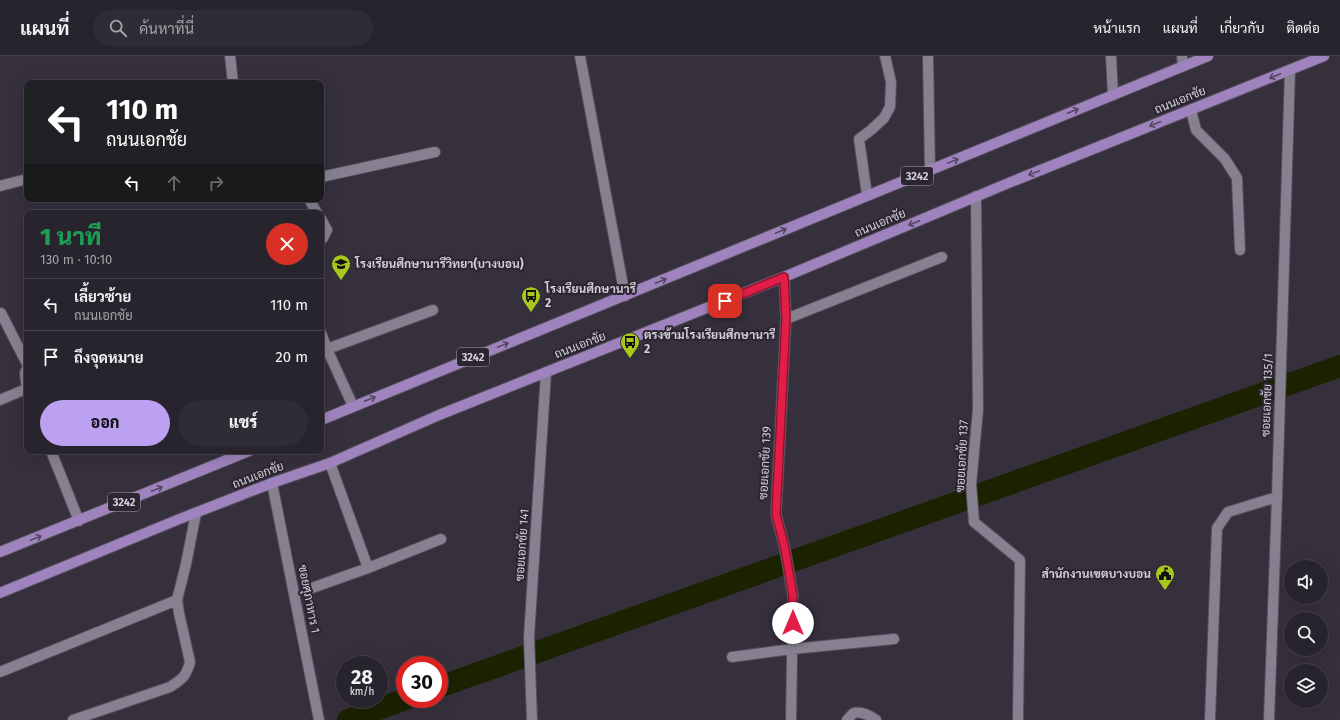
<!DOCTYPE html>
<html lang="th">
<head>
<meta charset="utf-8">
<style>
	body { margin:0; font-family:"Fira Sans",Sarabun,sans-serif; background:#302c36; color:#f1f3f6; height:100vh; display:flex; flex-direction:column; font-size:15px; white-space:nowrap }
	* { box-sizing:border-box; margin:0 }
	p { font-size:13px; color:#a5a4aa }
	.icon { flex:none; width:22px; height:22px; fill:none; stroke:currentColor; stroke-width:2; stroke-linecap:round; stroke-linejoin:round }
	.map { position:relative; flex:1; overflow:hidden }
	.drawer { position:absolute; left:24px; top:154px; width:300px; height:244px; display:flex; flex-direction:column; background:#28242e; border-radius:8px; box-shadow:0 4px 16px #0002,0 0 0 1px #44414a }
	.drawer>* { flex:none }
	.top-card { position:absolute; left:24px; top:24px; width:300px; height:122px; border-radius:8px; box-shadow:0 4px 16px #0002,0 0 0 1px #44414a; background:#202124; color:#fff; overflow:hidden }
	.tools { position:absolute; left:1284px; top:504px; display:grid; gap:8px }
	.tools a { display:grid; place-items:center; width:44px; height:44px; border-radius:50%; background:#28242e; box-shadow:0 4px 16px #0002,0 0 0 1px #44414a; font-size:20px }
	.speed { position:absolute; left:336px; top:600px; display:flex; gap:8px; font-size:20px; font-weight:700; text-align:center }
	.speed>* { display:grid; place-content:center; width:52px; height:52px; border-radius:50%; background:#28242e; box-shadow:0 4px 16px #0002,0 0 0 1px #44414a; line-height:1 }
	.speed small { font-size:10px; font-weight:400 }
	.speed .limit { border:6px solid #d22; background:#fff; color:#111 }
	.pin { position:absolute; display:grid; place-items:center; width:34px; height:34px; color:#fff; margin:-17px; border-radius:8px; box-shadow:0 2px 6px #0006 }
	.me { position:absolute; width:44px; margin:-22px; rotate:0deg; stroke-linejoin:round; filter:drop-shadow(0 0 3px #0008) }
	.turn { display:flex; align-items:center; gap:14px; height:84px; padding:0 16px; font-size:18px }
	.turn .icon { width:52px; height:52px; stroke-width:2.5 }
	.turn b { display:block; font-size:28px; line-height:34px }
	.lanes { display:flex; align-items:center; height:38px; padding:0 16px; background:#0003; justify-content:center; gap:20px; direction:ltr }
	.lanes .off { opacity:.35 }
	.round { display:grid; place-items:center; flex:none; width:42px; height:42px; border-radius:21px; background:#302c36 }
	.headline { display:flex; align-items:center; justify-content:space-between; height:68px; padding:0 16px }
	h1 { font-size:24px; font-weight:800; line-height:30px; color:#1e9e55 }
	.primary-button { display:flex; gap:8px; margin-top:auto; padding:8px 16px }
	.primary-button a { flex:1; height:46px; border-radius:24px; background:#bca0f2; color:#111; font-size:16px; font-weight:800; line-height:46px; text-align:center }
	.primary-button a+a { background:#302c36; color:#f1f3f6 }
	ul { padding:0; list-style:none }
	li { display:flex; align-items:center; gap:12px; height:52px; padding:0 16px; border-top:1px solid #44414a }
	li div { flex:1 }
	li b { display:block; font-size:15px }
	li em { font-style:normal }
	header { display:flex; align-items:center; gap:24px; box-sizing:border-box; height:56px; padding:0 20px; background:#28242e; border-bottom:1px solid #44414a }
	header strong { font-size:19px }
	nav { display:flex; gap:22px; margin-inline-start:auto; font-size:14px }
	.search { width:280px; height:36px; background:#302c36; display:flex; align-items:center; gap:10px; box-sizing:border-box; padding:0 14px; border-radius:22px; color:#a5a4aa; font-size:15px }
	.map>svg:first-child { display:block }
</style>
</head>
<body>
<header>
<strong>แผนที่</strong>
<div class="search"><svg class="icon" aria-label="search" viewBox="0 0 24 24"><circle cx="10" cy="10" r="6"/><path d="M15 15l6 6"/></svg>ค้นหาที่นี่</div>
<nav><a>หน้าแรก</a><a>แผนที่</a><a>เกี่ยวกับ</a><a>ติดต่อ</a></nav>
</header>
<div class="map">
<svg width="1340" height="664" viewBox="0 0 1340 664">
	<rect width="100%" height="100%" fill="#36303d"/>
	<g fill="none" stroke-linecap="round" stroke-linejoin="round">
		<!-- canal -->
		<path stroke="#1b2200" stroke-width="22" d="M439,631L1340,310
			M348,664L406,643"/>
		<defs>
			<path id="minor" d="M230,0L233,27
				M580,0L625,240
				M928,0L930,114
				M1111,0L1113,39
				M1182,0L1183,10
				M1191,54L1196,74L1225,103L1237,122L1240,194
				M321,121L435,96
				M0,130L27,123
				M867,139L859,83L871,74L884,62L890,51L891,26L885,0
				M976,140L978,354L971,428L974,466L1020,504L1018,664
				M309,143L317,157
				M321,163L327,174L323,182L321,183
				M784,221L786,263L776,458L785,493L793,540L791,664
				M1,257L27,308
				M786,263L942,201
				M321,277L327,293L353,350
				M327,293L433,254
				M27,312L25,317L27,335
				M0,344L26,333
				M51,395L79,465
				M330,407L368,512L441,483
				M272,427L319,664
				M309,533L368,512
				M732,601L792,593L894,583
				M0,616L177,544
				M73,664L170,631C182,623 186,621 190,606L179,557L177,544L186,508L196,457
				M532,664L529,581L546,316
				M847,664C849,662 852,658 854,657C861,655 871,660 876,664
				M1210,664L1217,472L1228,456L1277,441
				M1269,664L1277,441L1290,14"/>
			<path id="major" d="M321,364L1208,0
				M0,496L249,395
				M0,537L177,464L272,427L330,407L439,359L784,221L1011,126L1324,0"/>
		</defs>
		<!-- minor casing -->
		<use href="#minor" stroke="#544f5a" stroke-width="12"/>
		<!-- major casing -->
		<use href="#major" stroke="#544f5a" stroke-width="12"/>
		<!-- minor -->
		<use href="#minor" stroke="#878090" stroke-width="10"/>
		<!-- major -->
		<use href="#major" stroke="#9f83be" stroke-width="10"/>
	</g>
	<!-- one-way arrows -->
	<defs><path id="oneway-shaft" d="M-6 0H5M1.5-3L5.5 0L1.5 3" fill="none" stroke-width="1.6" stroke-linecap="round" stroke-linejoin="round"/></defs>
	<g stroke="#544764">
		<use href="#oneway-shaft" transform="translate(1275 20) rotate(157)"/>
		<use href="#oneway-shaft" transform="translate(1073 55) rotate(-22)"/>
		<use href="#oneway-shaft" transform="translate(1155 68) rotate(158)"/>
		<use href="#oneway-shaft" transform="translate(953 105) rotate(-22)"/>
		<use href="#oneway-shaft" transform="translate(1034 117) rotate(158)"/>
		<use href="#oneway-shaft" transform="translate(914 167) rotate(157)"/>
		<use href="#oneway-shaft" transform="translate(781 175) rotate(-23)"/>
		<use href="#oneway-shaft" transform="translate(661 225) rotate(-23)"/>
		<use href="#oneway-shaft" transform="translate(503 289) rotate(-22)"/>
		<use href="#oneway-shaft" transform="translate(370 343) rotate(-22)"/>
		<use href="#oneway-shaft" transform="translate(157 433) rotate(-22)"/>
		<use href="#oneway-shaft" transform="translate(36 482) rotate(-22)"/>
	</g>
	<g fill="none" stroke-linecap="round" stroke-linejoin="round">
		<defs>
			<path id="route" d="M725,245L784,221L786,263L776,458L785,493L793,540V567"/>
		</defs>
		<!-- route casing -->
		<use href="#route" stroke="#92132f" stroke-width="10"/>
		<!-- route -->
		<use href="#route" stroke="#e11d48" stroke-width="7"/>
	</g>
	<!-- icons -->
	<defs>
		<symbol id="school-pin" viewBox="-11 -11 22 30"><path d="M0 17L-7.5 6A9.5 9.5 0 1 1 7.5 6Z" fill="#a8c71c" stroke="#2c2633"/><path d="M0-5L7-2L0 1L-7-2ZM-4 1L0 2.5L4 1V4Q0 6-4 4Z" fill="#111"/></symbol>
		<symbol id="bus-pin" viewBox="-11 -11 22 30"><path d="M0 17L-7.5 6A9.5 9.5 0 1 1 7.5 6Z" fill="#a8c71c" stroke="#2c2633"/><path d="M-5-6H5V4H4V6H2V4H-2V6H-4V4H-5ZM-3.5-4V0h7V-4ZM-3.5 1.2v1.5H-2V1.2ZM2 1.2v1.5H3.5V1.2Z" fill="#111"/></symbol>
		<symbol id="civic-pin" viewBox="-11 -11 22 30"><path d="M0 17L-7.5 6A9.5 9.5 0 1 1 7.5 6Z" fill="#a8c71c" stroke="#2c2633"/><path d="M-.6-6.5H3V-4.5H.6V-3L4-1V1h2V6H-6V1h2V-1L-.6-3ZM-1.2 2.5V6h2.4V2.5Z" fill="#111"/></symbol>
	</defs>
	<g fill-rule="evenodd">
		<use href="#school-pin" x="330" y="197" width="22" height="30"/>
		<use href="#bus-pin" x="520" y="229" width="22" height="30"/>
		<use href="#bus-pin" x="619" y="275" width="22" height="30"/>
		<use href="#civic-pin" x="1154" y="507" width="22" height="30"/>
	</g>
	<g text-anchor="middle" stroke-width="4" stroke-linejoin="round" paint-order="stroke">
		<!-- shield labels -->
		<g fill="#2c2633" stroke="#a29ea7" stroke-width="1">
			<rect x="901" y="111" width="32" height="18" rx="3"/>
			<rect x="457" y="292" width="32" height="18" rx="3"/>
			<rect x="108" y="437" width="32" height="18" rx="3"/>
		</g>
		<g font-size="11" font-weight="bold" fill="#d4d1d9">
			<text x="917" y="124">3242</text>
			<text x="473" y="305">3242</text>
			<text x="124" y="450">3242</text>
		</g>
		<!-- street labels -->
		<g font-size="12" fill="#d4d1d9" stroke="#2c2633">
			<text transform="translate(1180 44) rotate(-22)" y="4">ถนนเอกชัย</text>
			<text transform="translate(880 167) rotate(-23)" y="4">ถนนเอกชัย</text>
			<text transform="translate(580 289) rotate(-21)" y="4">ถนนเอกชัย</text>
			<text transform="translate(1267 339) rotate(-88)" y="4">ซอยเอกชัย 135/1</text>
			<text transform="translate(962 400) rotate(-87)" y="4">ซอยเอกชัย 137</text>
			<text transform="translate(765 407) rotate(-87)" y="4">ซอยเอกชัย 139</text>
			<text transform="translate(258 419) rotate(-21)" y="4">ถนนเอกชัย</text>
			<text transform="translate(522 489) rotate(-86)" y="4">ซอยเอกชัย 141</text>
			<text transform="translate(309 543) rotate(79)" y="4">ซอยศุภาหาร 1</text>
		</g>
		<!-- poi labels -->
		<g font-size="12" font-weight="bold" fill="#d4d1d9" stroke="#2c2633" text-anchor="start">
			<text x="355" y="212">โรงเรียนศึกษานารีวิทยา(บางบอน)</text>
			<text x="545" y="237">โรงเรียนศึกษานารี<tspan x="545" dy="14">2</tspan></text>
			<text x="644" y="283">ตรงข้ามโรงเรียนศึกษานารี<tspan x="644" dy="14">2</tspan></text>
			<text x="1151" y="522" text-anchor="end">สำนักงานเขตบางบอน</text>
		</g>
	</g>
</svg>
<div class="tools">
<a><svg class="icon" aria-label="sound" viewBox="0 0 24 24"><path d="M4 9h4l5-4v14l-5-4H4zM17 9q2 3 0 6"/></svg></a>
<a><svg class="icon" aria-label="search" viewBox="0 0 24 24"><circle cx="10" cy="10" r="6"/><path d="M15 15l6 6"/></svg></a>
<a><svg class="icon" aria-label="layers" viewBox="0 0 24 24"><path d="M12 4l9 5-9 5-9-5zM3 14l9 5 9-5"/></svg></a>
</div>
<div class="speed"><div>28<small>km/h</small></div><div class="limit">30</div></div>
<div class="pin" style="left:725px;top:245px;background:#d93025"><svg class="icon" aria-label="arrive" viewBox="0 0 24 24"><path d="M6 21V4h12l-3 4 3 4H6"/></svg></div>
<svg class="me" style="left:793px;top:567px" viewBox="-20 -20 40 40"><circle r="19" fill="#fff"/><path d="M0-13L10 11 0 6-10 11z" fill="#e11d48"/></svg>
<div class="top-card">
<div class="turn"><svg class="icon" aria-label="left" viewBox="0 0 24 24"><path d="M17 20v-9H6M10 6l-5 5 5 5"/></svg><div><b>110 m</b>ถนนเอกชัย</div></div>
<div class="lanes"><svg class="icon" aria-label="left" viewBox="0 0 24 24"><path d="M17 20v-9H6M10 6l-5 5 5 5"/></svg><svg class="icon off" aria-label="ahead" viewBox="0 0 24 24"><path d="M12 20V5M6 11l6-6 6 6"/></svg><svg class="icon off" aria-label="right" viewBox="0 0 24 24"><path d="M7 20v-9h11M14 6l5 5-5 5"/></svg></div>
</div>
<section class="drawer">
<div class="headline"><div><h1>1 นาที</h1><p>130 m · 10:10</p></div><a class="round" style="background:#d93025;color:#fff"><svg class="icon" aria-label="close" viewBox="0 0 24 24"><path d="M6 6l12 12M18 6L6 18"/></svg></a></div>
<ul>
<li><svg class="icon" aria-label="left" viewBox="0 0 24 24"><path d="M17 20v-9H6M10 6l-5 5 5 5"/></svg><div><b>เลี้ยวซ้าย</b><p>ถนนเอกชัย</p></div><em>110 m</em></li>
<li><svg class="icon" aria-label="arrive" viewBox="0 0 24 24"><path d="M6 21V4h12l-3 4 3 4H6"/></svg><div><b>ถึงจุดหมาย</b></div><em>20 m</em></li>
</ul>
<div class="primary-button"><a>ออก</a><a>แชร์</a></div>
</section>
</div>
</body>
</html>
